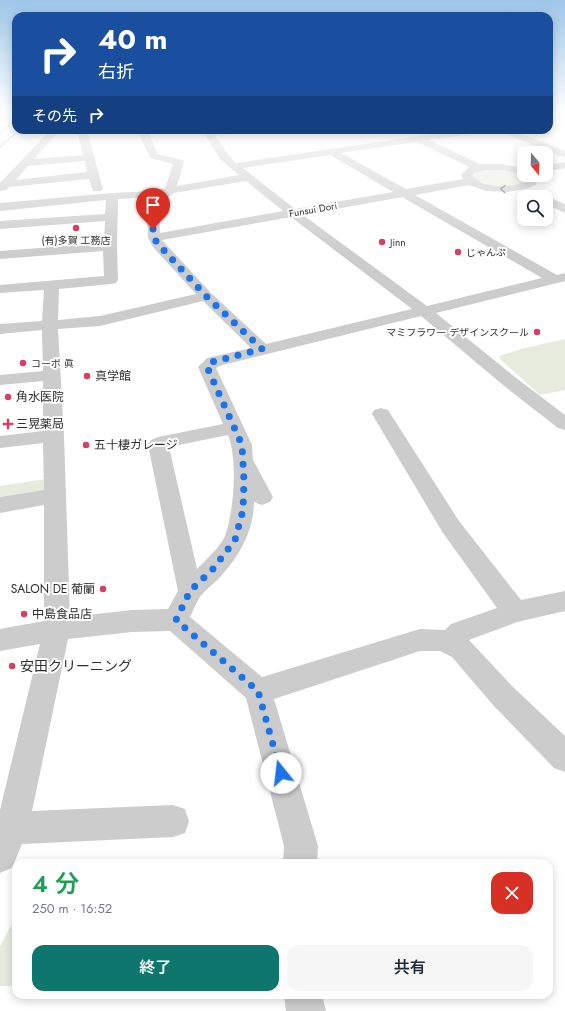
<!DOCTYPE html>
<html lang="ja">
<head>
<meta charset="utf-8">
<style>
	body { margin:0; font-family:Jost,"Noto Sans JP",sans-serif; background:#f6f6f7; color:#1f2937; height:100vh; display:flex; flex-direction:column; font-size:15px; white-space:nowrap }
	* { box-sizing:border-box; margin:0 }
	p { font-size:13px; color:#747a83 }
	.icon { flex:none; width:22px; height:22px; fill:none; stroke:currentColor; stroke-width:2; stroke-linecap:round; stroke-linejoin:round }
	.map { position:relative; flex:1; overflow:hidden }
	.drawer { position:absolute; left:12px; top:859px; width:541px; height:140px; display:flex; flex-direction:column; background:#fff; border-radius:12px; box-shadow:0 2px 10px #0003 }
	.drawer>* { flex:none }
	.hud { position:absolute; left:12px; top:12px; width:541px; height:122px; border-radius:12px; box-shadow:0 2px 10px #0003; background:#1a4fa0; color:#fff; overflow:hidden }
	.needle { width:26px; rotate:161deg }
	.controls { position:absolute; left:517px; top:146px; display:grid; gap:8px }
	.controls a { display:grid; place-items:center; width:36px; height:36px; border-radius:8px; background:#fff; box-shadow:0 2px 10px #0003; font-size:20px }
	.pin { position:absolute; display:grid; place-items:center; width:34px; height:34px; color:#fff; margin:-41px -17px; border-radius:50% 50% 50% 0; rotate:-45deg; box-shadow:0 0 4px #0007 }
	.pin .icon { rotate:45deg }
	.me { position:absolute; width:44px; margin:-22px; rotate:344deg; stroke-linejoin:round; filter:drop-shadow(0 0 3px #0008) }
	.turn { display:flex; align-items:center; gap:14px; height:84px; padding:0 20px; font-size:18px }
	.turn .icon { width:52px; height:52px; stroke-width:2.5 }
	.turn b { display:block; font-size:28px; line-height:34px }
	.then { display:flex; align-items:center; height:38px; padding:0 20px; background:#0003; gap:8px; font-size:15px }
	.round { display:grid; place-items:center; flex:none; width:42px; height:42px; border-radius:12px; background:#f6f6f7 }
	.head { display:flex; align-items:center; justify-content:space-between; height:68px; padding:0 20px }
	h1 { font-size:24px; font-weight:600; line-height:30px; color:#1e9e55 }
	.action { display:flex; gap:8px; margin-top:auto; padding:8px 20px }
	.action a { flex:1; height:46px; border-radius:12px; background:#0f766e; color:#fff; font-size:16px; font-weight:600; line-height:46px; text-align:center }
	.action a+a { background:#f6f6f7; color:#1f2937 }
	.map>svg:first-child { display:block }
</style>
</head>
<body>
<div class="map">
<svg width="565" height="1011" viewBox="0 0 565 1011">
	<rect width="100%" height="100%" fill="#fff"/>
	<!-- green -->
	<path fill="#e7ebde" d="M492,168L522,174L525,176L527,181C508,190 489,187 472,177V172Z
		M565,339V390L540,395L501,360L499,356L525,348Z
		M46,479V490L0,497V486Z
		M16,916V986H0V946Z"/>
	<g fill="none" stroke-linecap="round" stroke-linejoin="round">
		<!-- minor -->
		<path fill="#ccc" fill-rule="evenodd" d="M50,130H60L34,159L83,155L77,130H87L103,189L101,191H93L89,179L9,187L6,190L0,191V183ZM85,161L87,172L16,180L28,166Z
			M137,130H147L158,154L183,160L184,162L177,186L239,175L221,160L202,130H259L254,133L215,135L229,156L236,163L459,130H483L478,133L429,140L480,164H502L522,168L524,169V175H535L537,179L536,185L526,189L507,192L486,191L469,185L415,195L557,275L565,273V281L436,313L515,377L565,415V430L558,428L503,385L421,316L219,366L216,368L252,445L253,460L273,497L270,502L262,505L254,502C254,530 239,557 220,577C214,584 205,590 200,597C196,603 193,611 190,617L262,677L420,629L445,630L451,624L497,608L443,533L372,414L374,410L381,408L388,410L459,521L521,600L565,591V611L517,622L469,640L513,687L565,736V772L554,768L493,705L452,657L440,651H420L274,699L318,846L317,863H283L284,846L246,698L170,631L132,632L68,639L32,811L173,805L185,809L189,821L185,833L173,837L22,844L12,868L0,873V810L40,644L0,651V629L44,621V505L0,513V497L44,490L43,443L0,448V436L43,431V381L0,385V375L43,371L42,330L0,334V324L42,321L44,290L0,293V285L104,276L103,251L0,259V251L104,243L105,221L0,229V221L105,214L106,200L0,211V203L112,193L154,191L165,188L173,164L150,158ZM417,142L469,167L461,175L463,179L406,189L341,153ZM330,155L393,192L295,209L243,168ZM485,170H502L524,175L526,181C512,188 482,189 472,175L474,173ZM246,181L283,211L160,233L159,210L165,199L174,193ZM154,197L147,210L148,238L153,247L196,294L100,316L58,320L59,289L111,284L116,283L118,280L117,247L118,199ZM402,197L542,278L427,306L303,215ZM291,217L412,309L266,344L211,293L162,240ZM203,301L251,348L207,358L198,367L223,424L158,437L151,440L148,445L178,591L168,609L132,610L70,617L64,436L58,329L100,326ZM228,435C238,459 234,511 225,536C221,546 205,561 197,569L169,447Z
			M499,130H512L565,151V158L501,132Z
			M565,162V168L546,172V166Z
			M546,196L565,204V213L546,204V197H544Z
			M284,995H322L326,1011H286Z"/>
		<!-- rail -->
		<path stroke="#848484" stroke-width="1.5" stroke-dasharray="2 1.5" stroke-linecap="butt" d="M0,133L16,120
			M0,147L19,130"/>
	</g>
	<!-- one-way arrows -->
	<defs><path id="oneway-chevron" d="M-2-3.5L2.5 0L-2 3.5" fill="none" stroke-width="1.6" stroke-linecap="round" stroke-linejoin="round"/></defs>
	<use stroke="#767676" href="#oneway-chevron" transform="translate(503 189) rotate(-177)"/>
	<!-- sky -->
	<linearGradient id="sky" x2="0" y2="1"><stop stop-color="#9dc6e8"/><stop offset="0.44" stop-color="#fff"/><stop offset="1" stop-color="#fff" stop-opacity="0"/></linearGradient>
	<rect width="565" height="255" fill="url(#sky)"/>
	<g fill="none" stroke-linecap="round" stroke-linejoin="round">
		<!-- route -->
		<path stroke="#1a73e8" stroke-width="7" stroke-dasharray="0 12.6" d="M153,229L154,238L158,244L206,296L262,349L212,362L207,367L242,445L244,481L243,510L235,540L213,569L190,591L176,620L258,691L281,773"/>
	</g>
	<!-- markers -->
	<g fill="#d83f60" stroke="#fff" stroke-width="1.5">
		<circle cx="76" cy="228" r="4"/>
		<circle cx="382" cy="242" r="4"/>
		<circle cx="458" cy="252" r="4"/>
		<circle cx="537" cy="332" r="4"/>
		<circle cx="23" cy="363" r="4"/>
		<circle cx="87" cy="376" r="4"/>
		<circle cx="8" cy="397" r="4"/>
		<path d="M6 418h4v4h4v4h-4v4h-4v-4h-4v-4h4z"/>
		<circle cx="86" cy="445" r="4"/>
		<circle cx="103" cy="589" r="4"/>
		<circle cx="24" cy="614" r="4"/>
		<circle cx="12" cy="666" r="4"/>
	</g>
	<g text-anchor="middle" stroke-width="4" stroke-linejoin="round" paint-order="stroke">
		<!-- far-street labels -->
		<g font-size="10" fill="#2f2f2f" stroke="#fff">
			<text transform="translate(313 209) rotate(-10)" y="4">Funsui Dori</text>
		</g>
		<!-- far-poi labels -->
		<g font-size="10" fill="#2f2f2f" stroke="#fff" text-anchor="start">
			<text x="76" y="244" text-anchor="middle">(有)多賀 工務店</text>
			<text x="390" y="246">Jinn</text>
			<text x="466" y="256">じゃんぷ</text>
			<text x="529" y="336" text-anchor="end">マミフラワー デザインスクール</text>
			<text x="31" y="367">コーポ 眞</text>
		</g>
		<!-- poi labels -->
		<g font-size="12" fill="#2f2f2f" stroke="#fff" text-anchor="start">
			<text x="95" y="380">真学館</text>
			<text x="16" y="401">角水医院</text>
			<text x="16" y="428">三晃薬局</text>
			<text x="94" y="449">五十棲ガレージ</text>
			<text x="95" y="593" text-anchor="end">SALON DE 葡蘭</text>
			<text x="32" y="618">中島食品店</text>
		</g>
		<!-- near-poi labels -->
		<g font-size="14" fill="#2f2f2f" stroke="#fff" text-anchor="start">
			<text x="20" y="671">安田クリーニング</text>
		</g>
	</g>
</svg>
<div class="controls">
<a><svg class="needle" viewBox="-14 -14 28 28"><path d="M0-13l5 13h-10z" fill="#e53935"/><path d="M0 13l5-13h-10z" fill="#747a83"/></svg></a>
<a><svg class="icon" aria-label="search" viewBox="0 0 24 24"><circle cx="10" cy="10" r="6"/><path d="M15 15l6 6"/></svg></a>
</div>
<div class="pin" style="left:153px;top:229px;background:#d93025"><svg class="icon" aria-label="arrive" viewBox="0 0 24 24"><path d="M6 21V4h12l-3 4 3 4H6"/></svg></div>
<svg class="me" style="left:281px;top:773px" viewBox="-20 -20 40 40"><circle r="19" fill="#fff"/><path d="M0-13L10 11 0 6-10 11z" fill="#1a73e8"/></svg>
<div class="hud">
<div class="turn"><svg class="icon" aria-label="right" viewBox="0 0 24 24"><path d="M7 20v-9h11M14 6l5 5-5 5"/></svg><div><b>40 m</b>右折</div></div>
<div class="then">その先<svg class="icon" aria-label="right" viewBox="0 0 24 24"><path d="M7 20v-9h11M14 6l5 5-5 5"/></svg></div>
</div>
<section class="drawer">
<div class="head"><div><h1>4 分</h1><p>250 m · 16:52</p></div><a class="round" style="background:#d93025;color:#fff"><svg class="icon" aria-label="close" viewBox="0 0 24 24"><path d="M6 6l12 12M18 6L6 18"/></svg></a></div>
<div class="action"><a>終了</a><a>共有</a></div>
</section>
</div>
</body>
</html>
